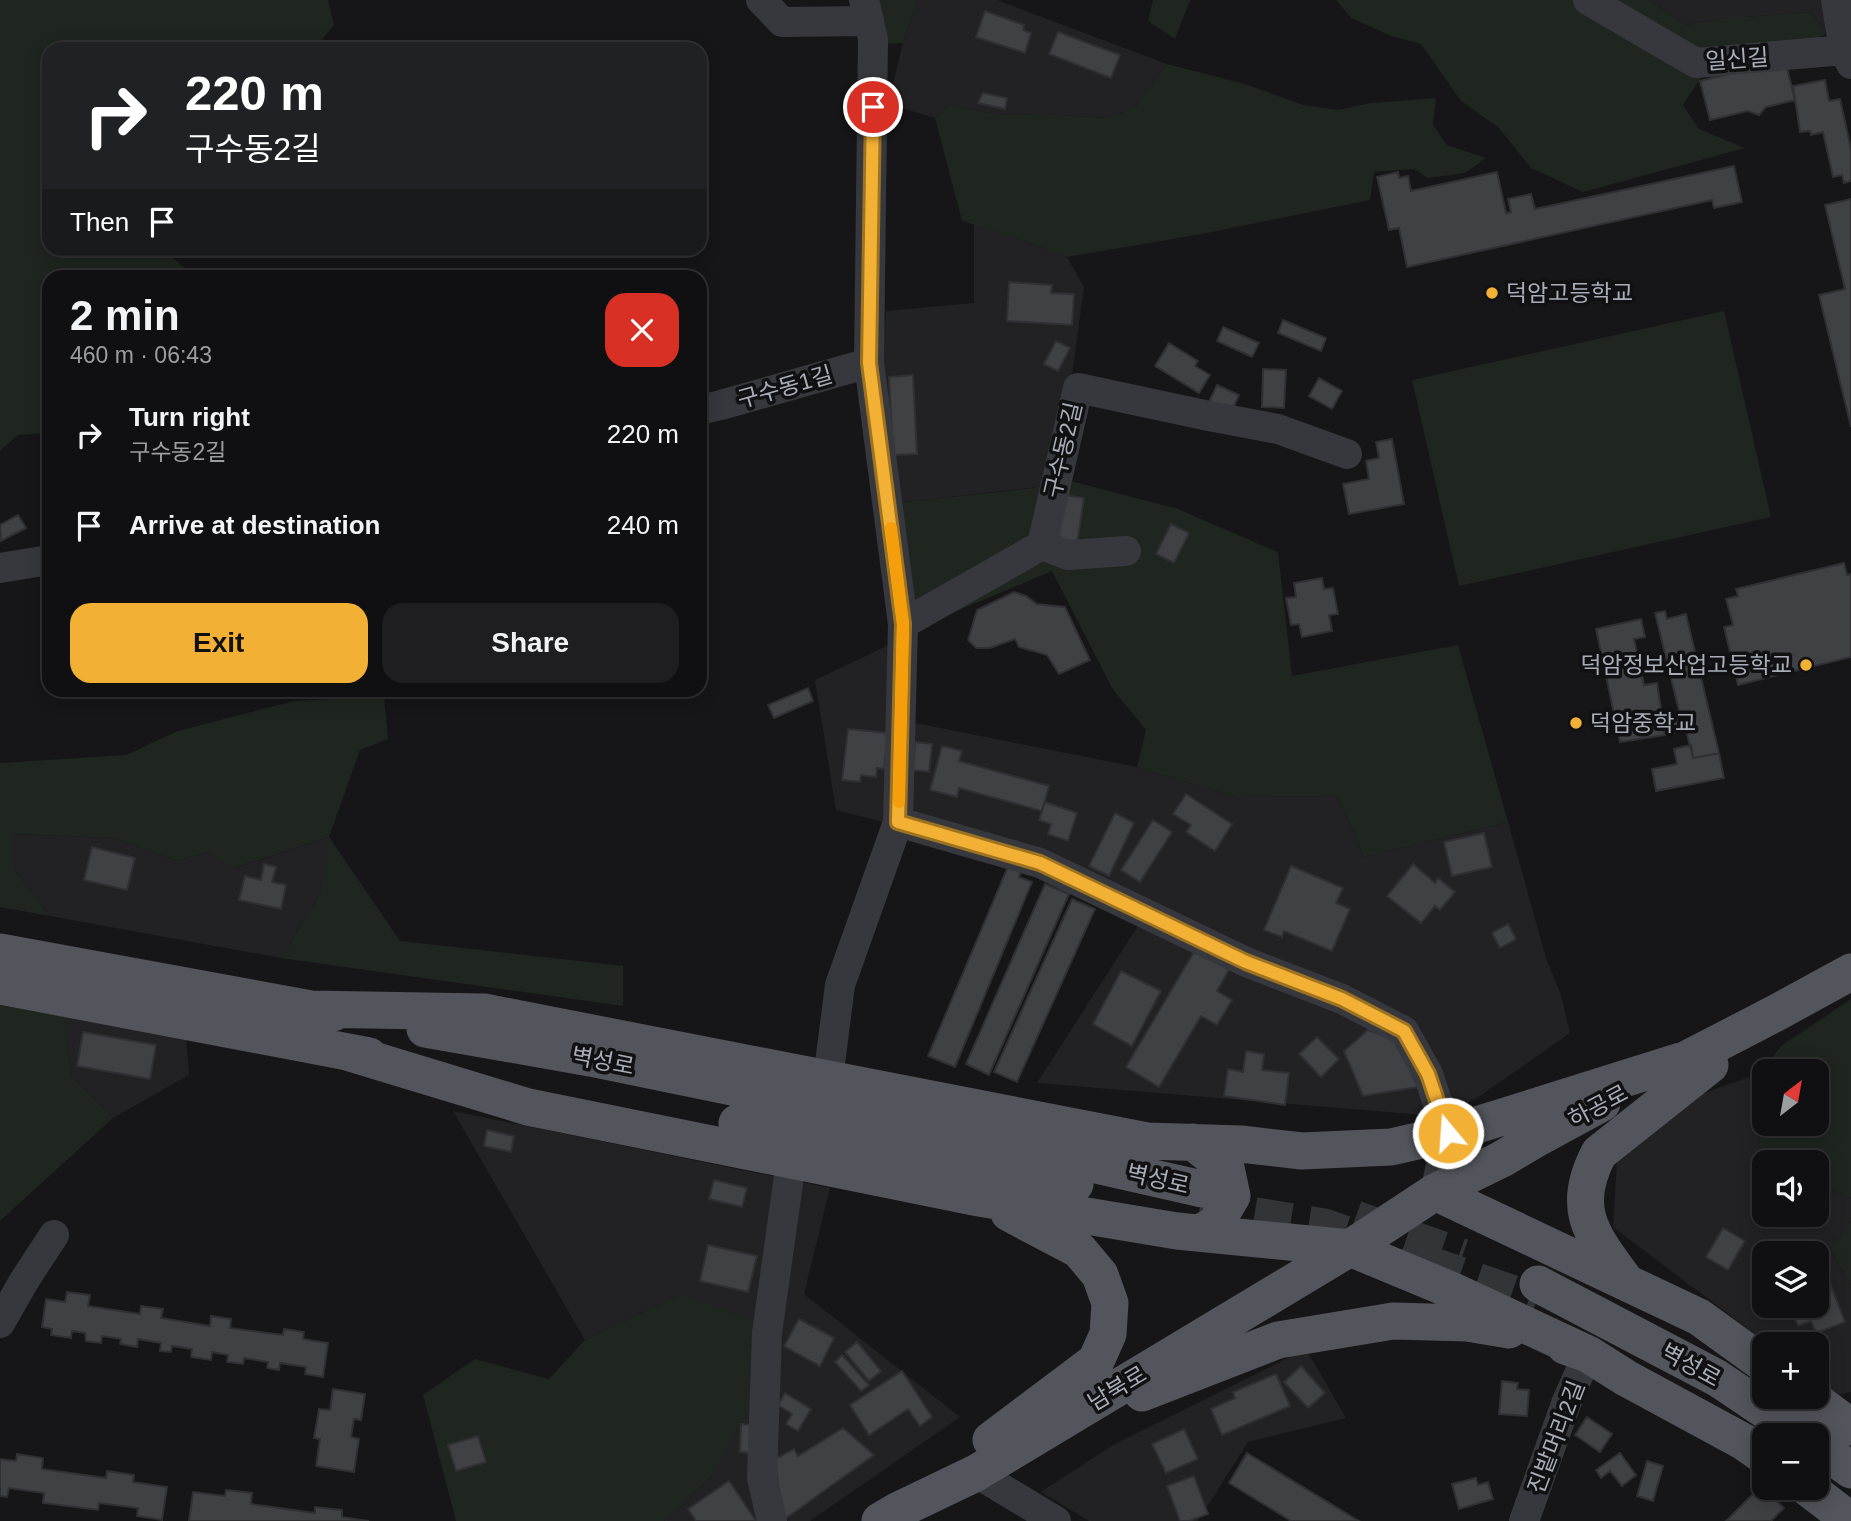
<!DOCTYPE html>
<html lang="en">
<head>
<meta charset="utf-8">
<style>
	body { margin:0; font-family:Helvetica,"Noto Sans KR",sans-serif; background:#1e1e20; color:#f1f3f6; height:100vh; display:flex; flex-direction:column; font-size:26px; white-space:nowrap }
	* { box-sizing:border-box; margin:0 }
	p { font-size:23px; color:#9c9d9f }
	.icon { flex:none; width:38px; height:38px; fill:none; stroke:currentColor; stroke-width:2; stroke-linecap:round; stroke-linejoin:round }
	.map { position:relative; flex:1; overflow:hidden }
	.side { position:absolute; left:42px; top:270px; width:665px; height:427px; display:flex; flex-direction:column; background:#101012; border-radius:21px; box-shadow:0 4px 18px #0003,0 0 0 2px #303032 }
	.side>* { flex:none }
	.hud { position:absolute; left:42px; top:42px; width:665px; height:214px; border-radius:21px; box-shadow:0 4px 18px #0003,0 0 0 2px #303032; background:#202124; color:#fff; overflow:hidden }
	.needle { width:46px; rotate:31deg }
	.controls { position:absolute; left:1752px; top:1059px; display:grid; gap:14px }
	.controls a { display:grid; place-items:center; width:77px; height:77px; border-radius:14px; background:#101012; box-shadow:0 4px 18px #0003,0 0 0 2px #303032; font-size:35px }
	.pin { position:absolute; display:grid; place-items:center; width:60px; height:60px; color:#fff; margin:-30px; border:4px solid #fff; border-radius:50%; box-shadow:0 2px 7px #0007 }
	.me { position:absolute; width:77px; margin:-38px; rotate:342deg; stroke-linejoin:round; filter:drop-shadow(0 0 5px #0008) }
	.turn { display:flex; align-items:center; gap:24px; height:147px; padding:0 28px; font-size:32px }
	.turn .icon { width:91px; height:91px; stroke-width:2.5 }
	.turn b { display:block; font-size:49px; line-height:60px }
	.then { display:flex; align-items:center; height:66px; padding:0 28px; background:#0003; gap:14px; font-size:26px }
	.round { display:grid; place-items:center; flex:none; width:74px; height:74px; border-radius:21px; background:#1e1e20 }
	.summary { display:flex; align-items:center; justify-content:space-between; height:119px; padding:0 28px }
	h1 { font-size:42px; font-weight:700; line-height:52px }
	.cta { display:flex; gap:14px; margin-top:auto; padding:14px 28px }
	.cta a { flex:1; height:80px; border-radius:21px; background:#f2b134; color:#111; font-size:28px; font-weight:700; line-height:80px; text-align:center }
	.cta a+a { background:#1e1e20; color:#f1f3f6 }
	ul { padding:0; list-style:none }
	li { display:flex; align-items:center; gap:21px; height:91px; padding:0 28px }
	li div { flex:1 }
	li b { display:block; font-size:26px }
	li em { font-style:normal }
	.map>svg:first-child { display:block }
</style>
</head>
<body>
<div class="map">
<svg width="1851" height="1521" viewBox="0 0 1851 1521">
	<rect width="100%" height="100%" fill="#161618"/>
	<!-- built -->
	<path fill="#222225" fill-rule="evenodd" d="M918,0H997L1167,64L1136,106L1110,118L1044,114L996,115L950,104L935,118L888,104L903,43Z
		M1649,0H1822L1826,34L1810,12L1746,17H1728L1687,25Z
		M974,224L1014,237L1067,257L1084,287L1071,383L1061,395L1055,485L895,503L883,349L886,311L974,303Z
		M893,643L910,722L1137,767L1236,797L1338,796L1364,857L1508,822L1546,958L1561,995L1570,1033L1477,1098L1436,1116L1037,1083L1150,907L1079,872L836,810L815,680Z
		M13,834L114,838L177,861L207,852L235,868L329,837L321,892L281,958L50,916L13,868Z
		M63,1012L186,1037L189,1075L113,1118L72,1076Z
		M1761,1073L1759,1153L1764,1175V1214H1816L1817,1196L1833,1191L1851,1198V1221L1830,1249L1851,1285V1392L1837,1395L1817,1380L1816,1344H1768L1613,1227L1617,1161L1693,1097ZM1764,1253H1816V1306H1764Z
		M453,1111L830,1188L804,1294L960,1417L810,1521H664L712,1476L681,1294L585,1340Z
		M1306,1349L1346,1418L1248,1442L1198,1521H1089L1041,1492L1113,1445Z"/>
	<!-- green -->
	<path fill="#1e261f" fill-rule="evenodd" d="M0,0H328L334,25L314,49H49V248L162,249L194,276H49V433L18,435L0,451Z
		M876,0H918L903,43L884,44Z
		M1153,0H1190L1175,39L1148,21Z
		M1336,0H1649L1687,25L1728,17H1746L1810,12L1826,34L1801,44L1718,52L1683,105L1699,129L1745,148L1583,192L1531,168L1498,127L1461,101L1421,44L1391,36L1351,18Z
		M1167,64L1245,84L1303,105L1338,110L1370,103L1436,98L1433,125L1447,145L1486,158L1465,173L1428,178L1414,169L1374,172L1370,200L1202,234L1067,257L1014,237L962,221L935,118L950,104L996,115L1044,114L1110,118L1136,106Z
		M1724,311L1771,517L1459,586L1412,380Z
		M1067,480L1178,509L1278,552L1292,676L1458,645L1508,822L1364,857L1338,796L1236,797L1137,767L1146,730L1112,688L1052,571L914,629L895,503L1033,488Z
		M384,696L388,739L360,750L329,837L400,941L623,966V1006L281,958L321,892L328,837L234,868L207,852L177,861L114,838L13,834V868L50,916L0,907V763L126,755L178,731L294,701Z
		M1851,999V1198L1833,1191L1817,1196L1816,1162H1764V1175L1759,1153L1761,1073L1781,1046ZM1764,1071H1816V1124H1764Z
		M0,1001L63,1012L72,1076L113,1118L0,1221Z
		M1851,1221V1285L1830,1249Z
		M681,1294L754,1321L749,1409L712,1476L664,1521H456L423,1395L475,1359L549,1379L585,1340Z"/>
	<!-- building -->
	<path fill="#404145" stroke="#303034" stroke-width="2" d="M985,11L1024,25L1023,30L1031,33L1025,53L976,37Z
		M1058,32L1120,55L1111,78L1049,54Z
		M1785,60L1795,100L1766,107L1759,115L1748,111L1710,120L1700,81Z
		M1825,80L1829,101L1840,99L1851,149V181L1844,183L1842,175L1833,177L1823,132L1811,135L1810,131L1800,132L1793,86Z
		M983,93L1007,98L1005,109L978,103Z
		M1734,166L1742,202L1714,208L1712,200L1407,267L1399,228L1389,230L1377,177L1398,172L1399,178L1408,176L1411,191L1497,172L1506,213L1511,212L1508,199L1531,194L1535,209Z
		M1851,199V427L1819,295L1845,289L1825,205Z
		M1009,282L1052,285L1051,293L1074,294L1072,325L1007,321Z
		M1283,320L1326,338L1321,351L1278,333Z
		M1223,327L1259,343L1252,357L1217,341Z
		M1056,341L1070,348L1058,371L1044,364Z
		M1169,343L1198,361L1195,366L1210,375L1199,393L1155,366Z
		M1263,369L1286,370L1284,408L1262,407Z
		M913,375L917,454L893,455L889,377Z
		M1319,378L1342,391L1332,409L1309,396Z
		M1217,385L1239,395L1230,415L1208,404Z
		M1392,439L1404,504L1349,514L1343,484L1369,479L1366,461L1379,458L1376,442Z
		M1065,495L1084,498L1077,544L1051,539Z
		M18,515L26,528L1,541L0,525Z
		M1171,524L1189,533L1174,563L1156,554Z
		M1844,563L1847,575L1851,574V657L1738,685L1724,627L1733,625L1726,599L1738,596L1736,589Z
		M1322,578L1324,589L1333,588L1338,614L1329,615L1332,631L1302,637L1299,624L1291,625L1286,598L1296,597L1294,583Z
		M1014,592L1026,596L1037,604L1065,607L1090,660L1059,674L1047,655L1019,647L1015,639L990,648H976L968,640L977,610Z
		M1665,611L1667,619L1686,614L1719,753L1693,758L1686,730L1665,735L1662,720L1680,715L1655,613Z
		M1641,619L1645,637L1634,639L1644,685L1657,683L1665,735L1620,742L1596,629Z
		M808,688L813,701L774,718L768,705Z
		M848,729L888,733L884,769L877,768L876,777L861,775L860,782L842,780Z
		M915,742L932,744L929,772L913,770Z
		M1691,745L1693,758L1719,753L1724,778L1656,791L1652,769L1677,764L1674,749Z
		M942,746L962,751L959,761L1049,786L1042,811L959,788L957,797L930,790Z
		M1186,794L1232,824L1215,851L1186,832L1191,825L1173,814Z
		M1045,802L1077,813L1068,841L1048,834L1051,824L1039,820Z
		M1115,813L1134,823L1109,876L1089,866Z
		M1153,820L1172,832L1140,882L1121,870Z
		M1484,833L1492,867L1452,876L1444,842Z
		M92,847L135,858L127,890L84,880Z
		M264,864L276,867L272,882L286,885L281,909L239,900L245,876L261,880Z
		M1009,864L1022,869L1019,877L1032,882L955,1067L928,1056Z
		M1413,864L1435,883L1438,878L1455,892L1440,910L1435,906L1421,923L1387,896Z
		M1291,866L1343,888L1336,903L1350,909L1332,951L1284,931L1282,937L1264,930Z
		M1045,884L1069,894L989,1075L966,1064Z
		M1072,899L1095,909L1017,1082L994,1072Z
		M1508,924L1516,939L1500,948L1492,933Z
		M1195,950L1229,970L1217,991L1232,1000L1217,1025L1201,1016L1159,1087L1126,1067Z
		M1121,971L1161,991L1132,1046L1093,1024Z
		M1368,1030L1396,1040L1418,1087L1363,1096L1344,1051Z
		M83,1032L156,1045L150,1079L77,1066Z
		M1317,1037L1339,1059L1321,1077L1299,1054Z
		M1246,1051L1264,1054L1262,1070L1289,1073L1285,1105L1224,1096L1228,1069L1243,1072Z
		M487,1130L514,1136L511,1152L484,1146Z
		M714,1180L747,1188L742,1207L709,1199Z
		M1723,1228L1745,1241L1728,1270L1706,1257Z
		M708,1245L757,1256L748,1292L700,1281Z
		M1819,1255L1845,1322L1816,1333L1811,1321L1798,1326L1790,1306H1816V1256Z
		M67,1292L90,1295L88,1306L140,1314L141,1306L163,1309L161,1318L210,1326L211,1316L231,1319L230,1328L283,1335L284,1329L304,1332L303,1339L328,1343L323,1377L305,1374L306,1367L280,1363L279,1370L267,1368L268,1362L244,1358L243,1364L227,1362L228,1355L212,1352L211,1360L191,1357L192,1349L172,1346L171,1352L160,1351L161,1343L138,1339L137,1347L120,1344L121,1339L102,1336L101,1343L86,1341L85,1333L72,1331L71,1338L51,1335L52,1329L42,1327L46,1299L65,1302Z
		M799,1319L834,1338L820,1366L784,1346Z
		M857,1342L881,1371L869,1381L845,1352Z
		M842,1355L869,1385L861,1391L835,1362Z
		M1301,1366L1325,1393L1308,1408L1284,1382Z
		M902,1371L932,1417L920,1426L908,1409L869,1435L850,1405Z
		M1276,1374L1290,1406L1222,1435L1211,1409L1235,1398L1233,1392Z
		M1502,1381L1518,1383L1517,1389L1529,1390L1527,1416L1499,1414Z
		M333,1389L365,1394L361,1420L354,1419L351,1437L359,1439L354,1472L316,1466L320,1439L314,1438L319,1409L330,1410Z
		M785,1393L811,1409L798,1431L786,1424L792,1414L778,1405Z
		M1587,1417L1612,1434L1600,1452L1575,1435Z
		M741,1424L754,1425L752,1453L740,1452Z
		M843,1428L874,1455L782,1521L775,1459L794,1449L798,1456Z
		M1184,1429L1198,1459L1166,1473L1152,1444Z
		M478,1436L486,1462L456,1471L448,1445Z
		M1247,1453L1359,1521H1291L1229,1483Z
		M1620,1453L1636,1475L1622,1486L1610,1471L1601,1478L1596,1470Z
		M17,1454L43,1458L42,1469L106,1478L107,1471L134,1475L133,1482L167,1487L162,1520L137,1516L138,1508L99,1503L98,1510L43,1503L44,1493L9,1488L7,1497L0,1496V1459L16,1461Z
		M1647,1461L1663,1466L1653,1501L1637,1496Z
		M1194,1476L1208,1514L1189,1521H1180L1167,1486Z
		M1476,1478L1478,1485L1488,1482L1493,1499L1459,1509L1452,1484Z
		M729,1481L756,1521H696L688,1509Z
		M1761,1486L1784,1508L1771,1521H1726Z
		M226,1490L252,1493L251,1504L315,1513V1507L342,1510V1517L369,1521H189L193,1492L225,1496Z"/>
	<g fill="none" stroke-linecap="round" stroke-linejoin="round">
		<!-- major-tunnel -->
		<path stroke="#333438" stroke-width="37" stroke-dasharray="37 18" stroke-linecap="butt" d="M1200,1207L1324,1227L1373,1244
			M1355,1219L1462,1257
			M1425,1263L1536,1302"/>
		<!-- minor -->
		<path stroke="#37383d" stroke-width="30" d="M761,0L782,22L869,21
			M1588,0L1696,63L1844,50L1851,64
			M1836,0L1844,50
			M700,410L721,405L869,363
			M1042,545L1068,555L1126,551
			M0,568L49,560
			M903,624L1042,545L1078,388L1209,416L1278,429L1347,454
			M898,822L1040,863L1246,962L1342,999L1404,1031L1428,1074L1448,1134L1435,1192
			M828,1079L840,985L898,822L903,624L869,363L873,39L864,0
			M0,1323L24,1281L54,1235
			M976,1473L1056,1521
			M772,1521L762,1478L767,1333L791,1162L797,1160
			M1524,1521L1567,1401L1588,1354"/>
		<!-- major -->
		<path stroke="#53555c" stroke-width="37" d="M0,952L333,1013
			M0,986L369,1056
			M310,1009L484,1012L1147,1141L1241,1144L1302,1151L1391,1147L1448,1134L1681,1061
			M425,1029L590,1058L942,1130L1202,1189
			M347,1052L528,1107L979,1198L1177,1231L1350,1248L1451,1290L1588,1354
			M1660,1073L1774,1014L1851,972
			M737,1123L1075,1184
			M1193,1142L1226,1168L1232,1196L1215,1225L1199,1233
			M1435,1192L1699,1317L1764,1364
			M1626,1282C1593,1236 1569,1210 1599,1153L1710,1065
			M1538,1284L1717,1378L1802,1435
			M1565,1346L1588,1354L1626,1378L1744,1442L1764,1456
			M1142,1393L1278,1340L1393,1321L1467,1323L1509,1330
			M1809,1396L1851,1427
			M991,1440L1096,1361L1108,1334L1110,1303L1100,1275L1079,1250L1009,1213
			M1816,1445L1851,1470
			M1808,1488L1851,1521
			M880,1521L897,1511L976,1473L1350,1248L1435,1192L1502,1159L1534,1140L1602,1103"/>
	</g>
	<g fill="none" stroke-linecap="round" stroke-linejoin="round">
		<defs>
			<path id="route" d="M873,107L869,363L903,624L898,822L1040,863L1246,962L1342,999L1404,1031L1428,1074L1448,1133"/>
		</defs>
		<!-- route casing -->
		<use href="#route" stroke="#9d7322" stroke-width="18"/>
		<!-- route -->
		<use href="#route" stroke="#f2b134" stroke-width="12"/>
		<!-- slow -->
		<path stroke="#f59e0b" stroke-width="12" d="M891,528L903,624L899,802"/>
	</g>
	<!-- markers -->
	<g fill="#f2b134" stroke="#111113" stroke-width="2.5">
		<circle cx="1492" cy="293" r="7"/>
		<circle cx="1806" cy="665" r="7"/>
		<circle cx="1576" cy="723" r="7"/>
	</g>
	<g text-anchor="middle" stroke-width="7" stroke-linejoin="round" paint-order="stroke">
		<!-- street labels -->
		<g font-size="23" fill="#a8adb8" stroke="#111113">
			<text transform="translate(1737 59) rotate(-4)" y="8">일신길</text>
			<text transform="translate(785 387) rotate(-16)" y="8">구수동1길</text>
			<text transform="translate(1063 450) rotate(-77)" y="8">구수동2길</text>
			<text transform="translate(603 1061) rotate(11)" y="8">벽성로</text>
			<text transform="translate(1598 1106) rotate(-28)" y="8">하공로</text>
			<text transform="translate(1158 1179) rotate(13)" y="8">벽성로</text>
			<text transform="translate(1691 1365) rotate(29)" y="8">벽성로</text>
			<text transform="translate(1117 1388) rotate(-31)" y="8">남북로</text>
			<text transform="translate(1556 1437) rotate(-69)" y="8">진밭머리2길</text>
		</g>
		<!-- poi labels -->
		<g font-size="23" fill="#a8adb8" stroke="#111113" text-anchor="start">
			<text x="1506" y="301">덕암고등학교</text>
			<text x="1792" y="673" text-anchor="end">덕암정보산업고등학교</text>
			<text x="1590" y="731">덕암중학교</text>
		</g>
	</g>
</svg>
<div class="controls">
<a><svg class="needle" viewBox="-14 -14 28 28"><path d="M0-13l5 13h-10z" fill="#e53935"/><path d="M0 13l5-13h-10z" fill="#9c9d9f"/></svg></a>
<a><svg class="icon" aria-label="sound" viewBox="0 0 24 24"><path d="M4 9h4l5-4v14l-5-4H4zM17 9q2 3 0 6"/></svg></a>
<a><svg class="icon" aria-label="layers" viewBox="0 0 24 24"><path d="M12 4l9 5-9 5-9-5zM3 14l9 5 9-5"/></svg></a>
<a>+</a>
<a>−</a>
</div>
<div class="pin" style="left:873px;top:107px;background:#d93025"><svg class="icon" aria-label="arrive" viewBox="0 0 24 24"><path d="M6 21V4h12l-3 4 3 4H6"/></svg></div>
<svg class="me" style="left:1448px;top:1133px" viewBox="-20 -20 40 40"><circle r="17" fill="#f2b134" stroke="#fff" stroke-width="3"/><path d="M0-11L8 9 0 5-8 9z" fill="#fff"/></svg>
<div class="hud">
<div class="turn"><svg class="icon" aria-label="right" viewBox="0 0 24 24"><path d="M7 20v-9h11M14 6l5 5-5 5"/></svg><div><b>220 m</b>구수동2길</div></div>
<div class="then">Then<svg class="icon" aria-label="arrive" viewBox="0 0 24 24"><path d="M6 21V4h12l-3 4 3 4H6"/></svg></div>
</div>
<section class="side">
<div class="summary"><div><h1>2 min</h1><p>460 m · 06:43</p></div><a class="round" style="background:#d93025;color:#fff"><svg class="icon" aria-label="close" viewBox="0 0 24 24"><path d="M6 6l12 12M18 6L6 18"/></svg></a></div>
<ul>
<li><svg class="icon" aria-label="right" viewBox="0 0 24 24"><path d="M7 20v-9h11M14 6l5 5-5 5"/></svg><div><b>Turn right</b><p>구수동2길</p></div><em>220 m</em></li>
<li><svg class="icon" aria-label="arrive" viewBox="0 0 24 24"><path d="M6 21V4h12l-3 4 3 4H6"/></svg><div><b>Arrive at destination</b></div><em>240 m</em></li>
</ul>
<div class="cta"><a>Exit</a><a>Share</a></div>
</section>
</div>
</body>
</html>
